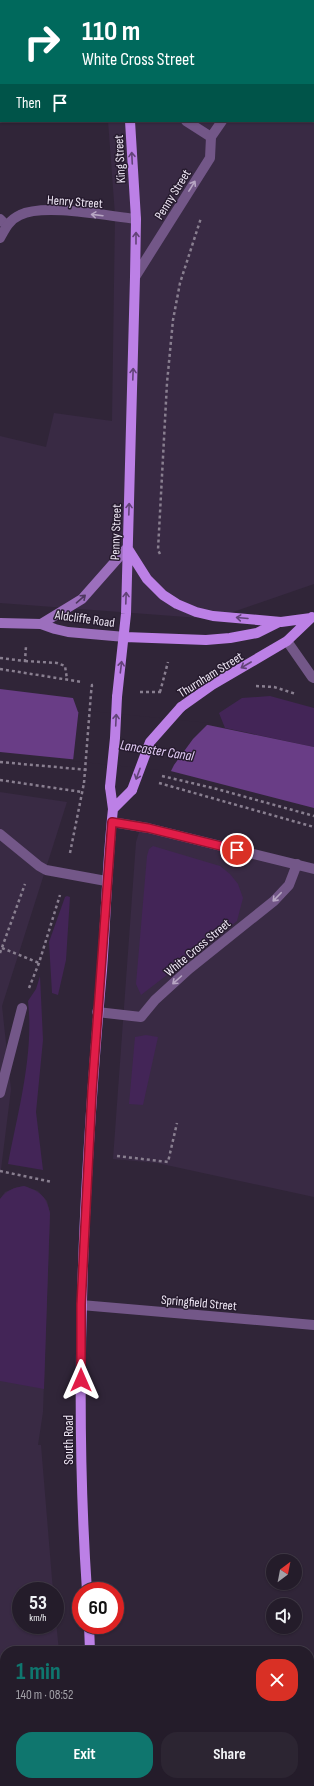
<!DOCTYPE html>
<html lang="en">
<head>
<meta charset="utf-8">
<style>
	body { margin:0; font-family:"Sofia Sans Condensed",sans-serif; background:#2c2532; color:#f1f3f6; height:100vh; display:flex; flex-direction:column; font-size:15px; white-space:nowrap }
	* { box-sizing:border-box; margin:0 }
	p { font-size:13px; color:#a3a1a8 }
	.icon { flex:none; width:22px; height:22px; fill:none; stroke:currentColor; stroke-width:2; stroke-linecap:round; stroke-linejoin:round }
	.map { position:relative; flex:1; overflow:hidden }
	.drawer { position:absolute; left:0px; top:1646px; width:314px; height:140px; display:flex; flex-direction:column; background:#241c2a; border-radius:16px 16px 0 0; box-shadow:0 1px 3px #0004,0 0 0 1px #413a47 }
	.drawer>* { flex:none }
	.guide { position:absolute; left:0px; top:0px; width:314px; height:122px; box-shadow:0 1px 3px #0004,0 0 0 1px #413a47; background:#00695c; color:#fff; overflow:hidden }
	.needle { width:26px; rotate:32deg }
	.tools { position:absolute; left:266px; top:1554px; display:grid; gap:8px }
	.tools a { display:grid; place-items:center; width:36px; height:36px; border-radius:50%; background:#241c2a; box-shadow:0 1px 3px #0004,0 0 0 1px #413a47; font-size:20px }
	.speed { position:absolute; left:12px; top:1582px; display:flex; gap:8px; font-size:20px; font-weight:700; text-align:center }
	.speed>* { display:grid; place-content:center; width:52px; height:52px; border-radius:50%; background:#241c2a; box-shadow:0 1px 3px #0004,0 0 0 1px #413a47; line-height:1 }
	.speed small { font-size:10px; font-weight:400 }
	.speed .limit { border:6px solid #d22; background:#fff; color:#111 }
	.pin { position:absolute; display:grid; place-items:center; width:34px; height:34px; color:#fff; margin:-17px; border:2px solid #fff; border-radius:50%; box-shadow:0 1px 4px #0007 }
	.me { position:absolute; width:44px; margin:-22px; rotate:0deg; stroke-linejoin:round; filter:drop-shadow(0 0 3px #0008) }
	.turn { display:flex; align-items:center; gap:14px; height:84px; padding:0 16px; font-size:18px }
	.turn .icon { width:52px; height:52px; stroke-width:2.5 }
	.turn b { display:block; font-size:28px; line-height:34px }
	.then { display:flex; align-items:center; height:38px; padding:0 16px; background:#0003; gap:8px; font-size:15px }
	.round { display:grid; place-items:center; flex:none; width:42px; height:42px; border-radius:16px; background:#2c2532 }
	.overview { display:flex; align-items:center; justify-content:space-between; height:68px; padding:0 16px }
	h1 { font-size:24px; font-weight:700; line-height:30px; color:#0f766e }
	.button { display:flex; gap:8px; margin-top:auto; padding:8px 16px }
	.button a { flex:1; height:46px; border-radius:16px; background:#0f766e; color:#fff; font-size:16px; font-weight:700; line-height:46px; text-align:center }
	.button a+a { background:#2c2532; color:#f1f3f6 }
	.map>svg:first-child { display:block }
</style>
</head>
<body>
<div class="map">
<svg width="314" height="1786" viewBox="0 0 314 1786">
	<rect width="100%" height="100%" fill="#302538"/>
	<!-- built -->
	<path fill="#392a44" d="M108,0H314V584L213,619L0,603V436L46,447L54,413L112,421L115,215L108,121H313V1Z
		M0,792L67,802L2,1006L11,1089L0,1177Z
		M142,823L314,868V1197L157,1163L113,1159L136,842Z
		M24,1186L38,1191L47,1201L50,1213L43,1412L38,1445H41L53,1591H21V1625H55V1611L59,1651H5V1781H71V1786H0V1199L5,1192L15,1188Z"/>
	<!-- green -->
	<path fill="#432557" d="M270,696L314,708V747L225,728L219,713L242,698Z
		M153,846L220,866L230,874L238,884L243,898L237,921L141,995L136,984L147,856L149,849Z
		M67,896L70,897L66,960L58,995L52,993L49,942L65,897Z
		M40,976L43,1040L36,1112L43,1170L8,1164C18,1111 34,1055 28,1001L36,989Z
		M146,1035L158,1037L143,1105L129,1104L135,1037Z
		M24,1186C41,1192 46,1196 50,1213L44,1389L0,1381V1199C7,1190 13,1188 24,1186Z"/>
	<!-- water -->
	<path fill="#693d86" d="M0,689L73,698L78,712L208,725L314,747V808L159,768L0,752Z"/>
	<!-- pier -->
	<path fill="#302538" d="M79,707L80,710L209,723L193,739L174,765L170,773L159,770L73,761Z"/>
	<g fill="none" stroke-linecap="round" stroke-linejoin="round">
		<!-- path -->
		<path stroke="#897f90" stroke-width="2.5" stroke-dasharray="3 3" stroke-linecap="butt" d="M160,554L158,550L167,383L173,320L180,283L201,218
			M0,658L25,661L26,646
			M25,661L57,663L65,666L67,679
			M0,669L82,682
			M256,686L274,687L296,694
			M140,692H161
			M160,692L168,662
			M91,693L92,685H95
			M0,762L89,770
			M162,776L217,789L314,816
			M0,780L82,792
			M159,783L314,827
			M70,853L84,783
			M2,948L39,963
			M0,953L25,884
			M29,988L39,963L60,895
			M117,1156L168,1162L177,1123
			M0,1171L52,1182"/>
		<!-- lane -->
		<path stroke="#735788" stroke-width="10" d="M313,8L314,9
			M186,121L211,137
			M0,219L6,225
			M287,641L312,677L314,678
			M112,822L148,828L314,869
			M0,834L39,866L46,870L106,881
			M97,1012L141,1017L155,1000L189,969L274,901L289,885L297,864"/>
		<!-- street -->
		<path stroke="#735788" stroke-width="10" d="M301,1V0
			M0,238C5,229 9,220 20,215C44,203 107,216 136,219
			M135,277L210,158L211,137L222,121
			M0,1093L22,1008
			M81,1305L314,1325"/>
		<!-- secondary -->
		<path stroke="#9c6fbd" stroke-width="10" d="M0,623L41,624L55,629L68,632L125,637
			M41,624L82,599L127,548"/>
		<!-- primary -->
		<path stroke="#bc80e6" stroke-width="10" d="M128,1V0
			M128,549L147,579L163,595L177,604L196,612L213,616L281,622L311,618
			M125,637L206,640L230,638L257,633L279,622
			M117,697L126,614L135,277L136,219L130,121
			M181,707L212,685L287,641L312,617
			M113,809L132,790
			M87,1591C73,1384 84,1176 102,970C106,916 107,863 113,809L110,787
			M89,1625L90,1651
			M99,1781V1786"/>
		<!-- path-bridge -->
		<path stroke="#897f90" stroke-width="2.5" stroke-dasharray="3 3" stroke-linecap="butt" d="M84,783L91,693"/>
		<!-- primary-bridge -->
		<path stroke="#bc80e6" stroke-width="10" d="M110,787L115,738L117,697
			M132,790L150,742L181,707"/>
	</g>
	<!-- one-way arrows -->
	<defs><path id="oneway-shaft" d="M-6 0H5M1.5-3L5.5 0L1.5 3" fill="none" stroke-width="1.6" stroke-linecap="round" stroke-linejoin="round"/></defs>
	<g stroke="#624378">
		<use href="#oneway-shaft" transform="translate(132 158) rotate(-93)"/>
		<use href="#oneway-shaft" transform="translate(136 238) rotate(-90)"/>
		<use href="#oneway-shaft" transform="translate(133 374) rotate(-88)"/>
		<use href="#oneway-shaft" transform="translate(129 509) rotate(-88)"/>
		<use href="#oneway-shaft" transform="translate(126 598) rotate(-88)"/>
		<use href="#oneway-shaft" transform="translate(242 618) rotate(-175)"/>
		<use href="#oneway-shaft" transform="translate(246 665) rotate(150)"/>
		<use href="#oneway-shaft" transform="translate(121 667) rotate(-83)"/>
		<use href="#oneway-shaft" transform="translate(116 720) rotate(-87)"/>
		<use href="#oneway-shaft" transform="translate(138 774) rotate(110)"/>
	</g>
	<g stroke="#b7a6c3">
		<use href="#oneway-shaft" transform="translate(192 186) rotate(-58)"/>
		<use href="#oneway-shaft" transform="translate(97 215) rotate(-173)"/>
		<use href="#oneway-shaft" transform="translate(277 897) rotate(134)"/>
		<use href="#oneway-shaft" transform="translate(177 980) rotate(138)"/>
	</g>
	<use stroke="#4f3860" href="#oneway-shaft" transform="translate(81 599) rotate(-41)"/>
	<g fill="none" stroke-linecap="round" stroke-linejoin="round">
		<defs>
			<path id="route" d="M81,1380V1305L92,1091L112,822L148,828L237,850"/>
		</defs>
		<!-- route casing -->
		<use href="#route" stroke="#92132f" stroke-width="10"/>
		<!-- route -->
		<use href="#route" stroke="#e11d48" stroke-width="7"/>
	</g>
	<g text-anchor="middle" stroke-width="3" stroke-linejoin="round" paint-order="stroke">
		<!-- street labels -->
		<g font-size="13" fill="#eee6f4" stroke="#261b2e">
			<text transform="translate(119 159) rotate(-93)" y="5">King Street</text>
			<text transform="translate(172 194) rotate(-58)" y="5">Penny Street</text>
			<text transform="translate(75 201) rotate(4)" y="5">Henry Street</text>
			<text transform="translate(115 532) rotate(-88)" y="5">Penny Street</text>
			<text transform="translate(85 618) rotate(8)" y="5">Aldcliffe Road</text>
			<text transform="translate(210 674) rotate(-32)" y="5">Thurnham Street</text>
			<text transform="translate(197 947) rotate(-40)" y="5">White Cross Street</text>
			<text transform="translate(199 1302) rotate(5)" y="5">Springfield Street</text>
			<text transform="translate(68 1440) rotate(-90)" y="5">South Road</text>
		</g>
		<!-- water labels -->
		<g font-size="14" font-style="italic" fill="#e6cff9" stroke="#261b2e">
			<text transform="translate(157 750) rotate(9)" y="5">Lancaster Canal</text>
		</g>
	</g>
</svg>
<div class="tools">
<a><svg class="needle" viewBox="-14 -14 28 28"><path d="M0-13l5 13h-10z" fill="#e53935"/><path d="M0 13l5-13h-10z" fill="#a3a1a8"/></svg></a>
<a><svg class="icon" aria-label="sound" viewBox="0 0 24 24"><path d="M4 9h4l5-4v14l-5-4H4zM17 9q2 3 0 6"/></svg></a>
</div>
<div class="speed"><div>53<small>km/h</small></div><div class="limit">60</div></div>
<div class="pin" style="left:237px;top:850px;background:#d93025"><svg class="icon" aria-label="arrive" viewBox="0 0 24 24"><path d="M6 21V4h12l-3 4 3 4H6"/></svg></div>
<svg class="me" style="left:81px;top:1380px" viewBox="-20 -20 40 40"><path d="M0-17L14 15 0 8-14 15z" fill="#e11d48" stroke="#fff" stroke-width="4"/></svg>
<div class="guide">
<div class="turn"><svg class="icon" aria-label="right" viewBox="0 0 24 24"><path d="M7 20v-9h11M14 6l5 5-5 5"/></svg><div><b>110 m</b>White Cross Street</div></div>
<div class="then">Then<svg class="icon" aria-label="arrive" viewBox="0 0 24 24"><path d="M6 21V4h12l-3 4 3 4H6"/></svg></div>
</div>
<section class="drawer">
<div class="overview"><div><h1>1 min</h1><p>140 m · 08:52</p></div><a class="round" style="background:#d93025;color:#fff"><svg class="icon" aria-label="close" viewBox="0 0 24 24"><path d="M6 6l12 12M18 6L6 18"/></svg></a></div>
<div class="button"><a>Exit</a><a>Share</a></div>
</section>
</div>
</body>
</html>
